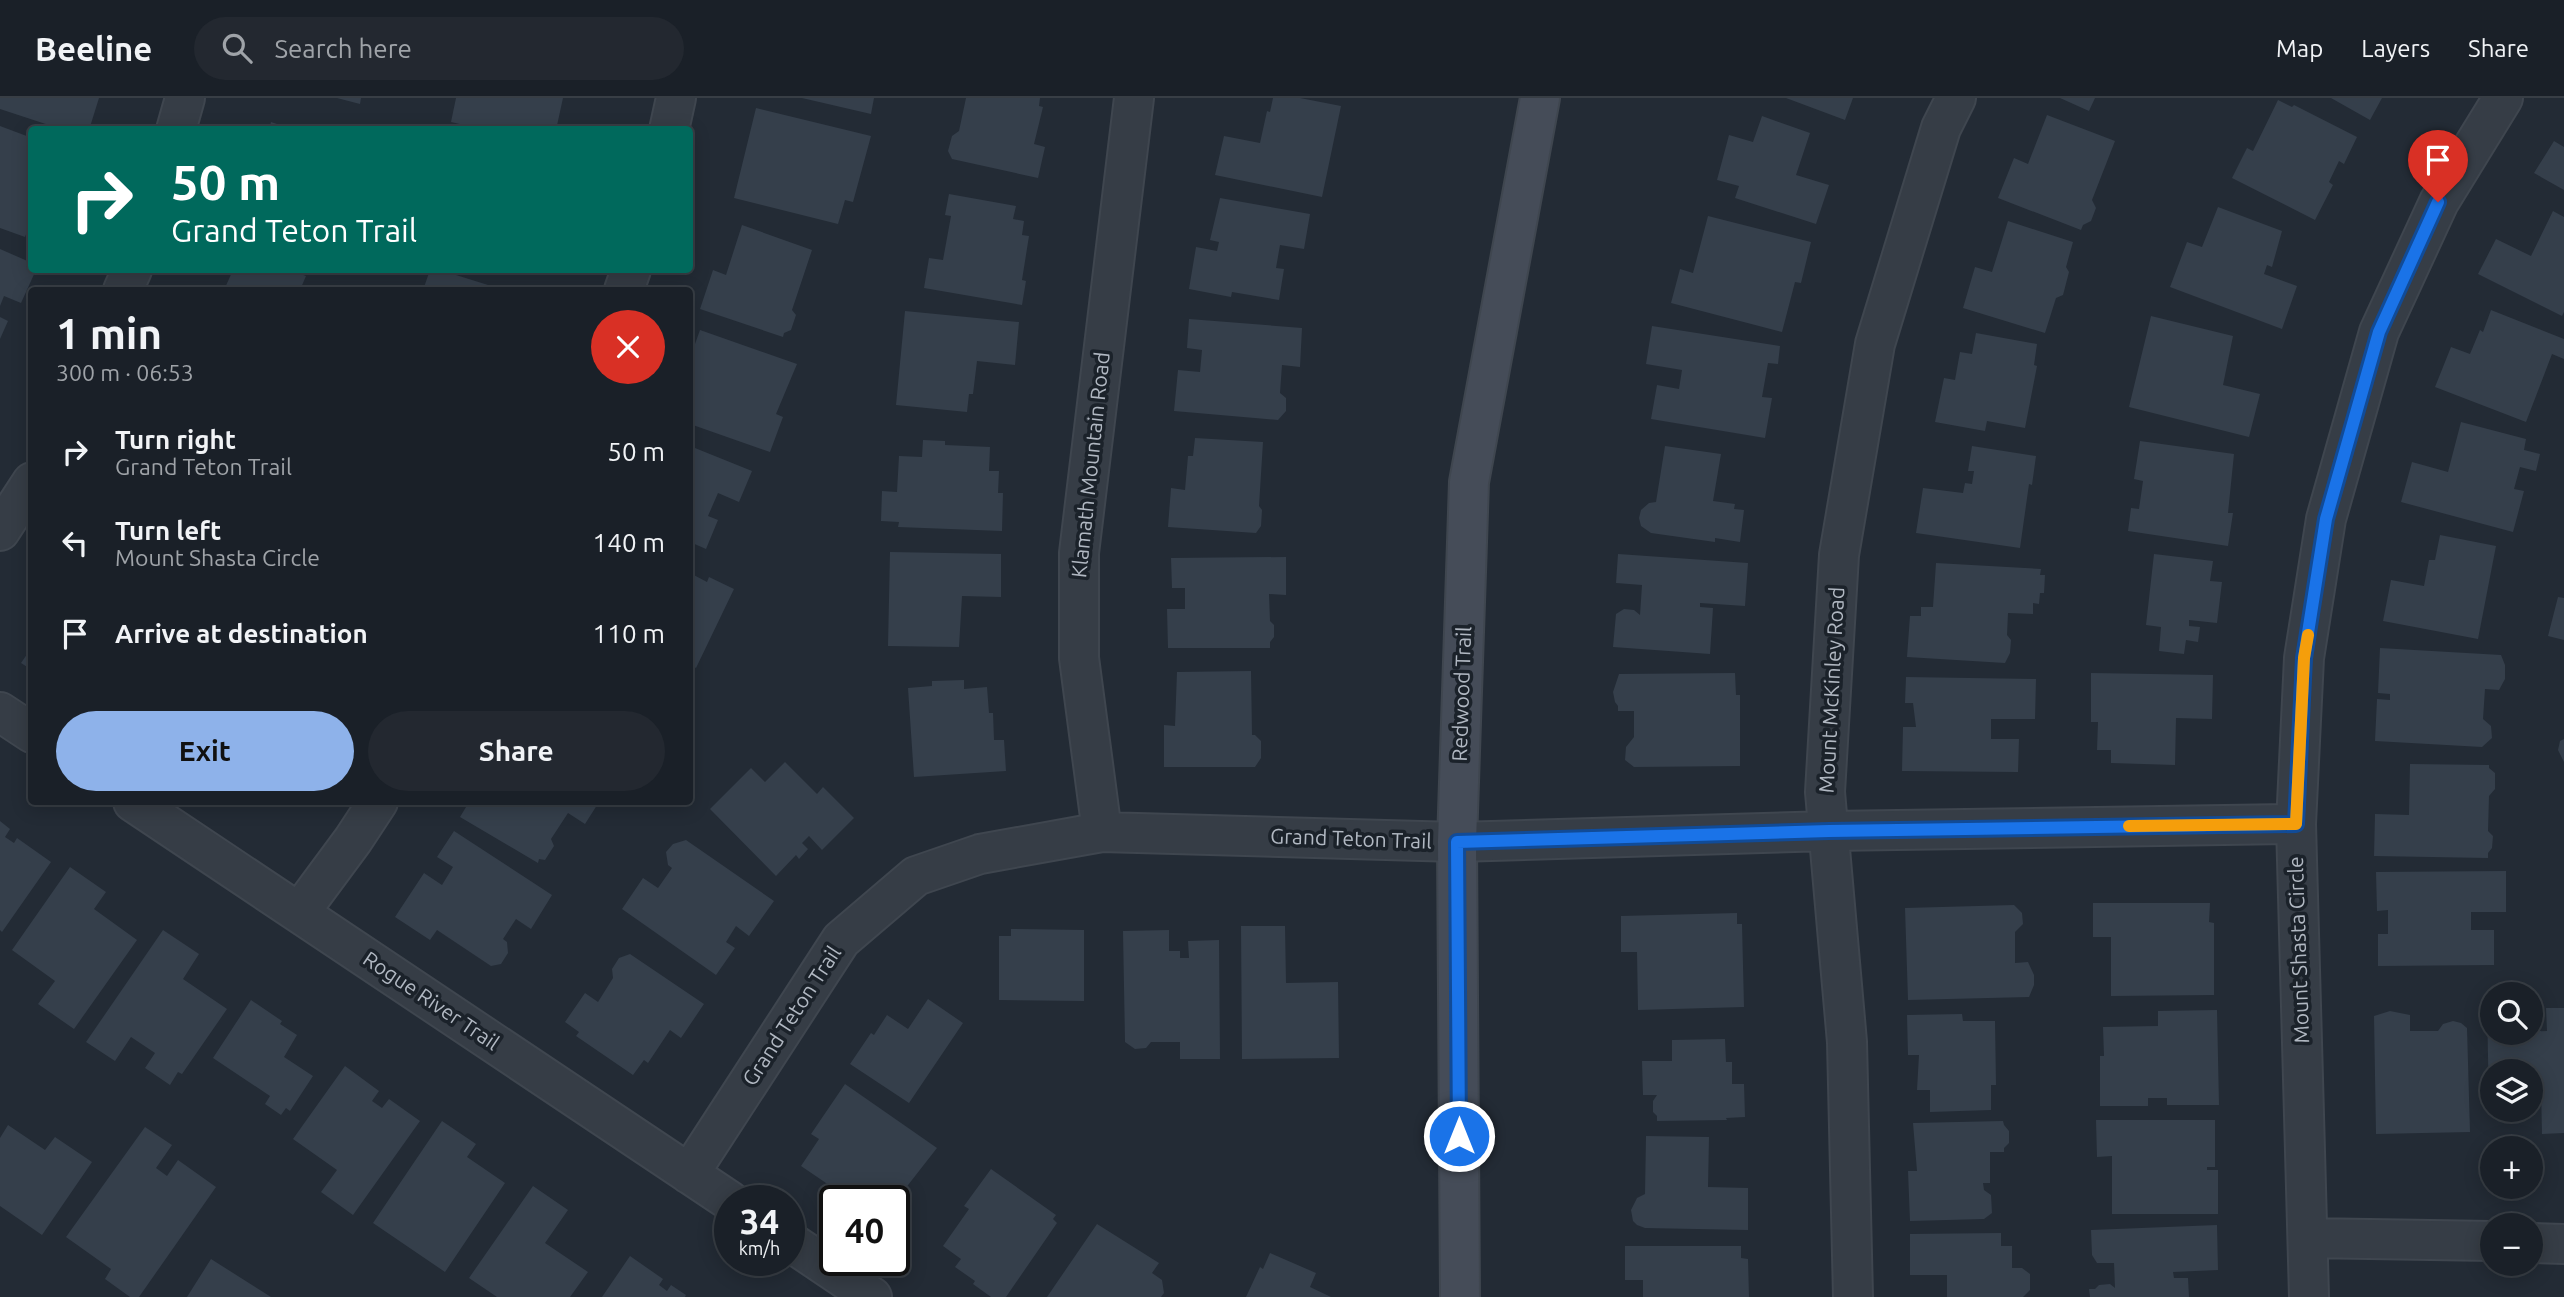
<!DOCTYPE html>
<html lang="en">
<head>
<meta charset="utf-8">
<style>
	body { margin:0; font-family:Ubuntu,sans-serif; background:#232830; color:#f1f3f6; height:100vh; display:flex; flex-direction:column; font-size:26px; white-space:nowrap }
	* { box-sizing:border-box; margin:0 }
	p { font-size:23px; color:#9fa3a8 }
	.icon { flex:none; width:38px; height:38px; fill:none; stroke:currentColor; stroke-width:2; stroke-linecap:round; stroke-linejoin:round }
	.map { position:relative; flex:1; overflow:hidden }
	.panel { position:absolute; left:28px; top:189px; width:665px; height:518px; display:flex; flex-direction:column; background:#1a2028; border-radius:7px; box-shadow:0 4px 18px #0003,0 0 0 2px #383e45 }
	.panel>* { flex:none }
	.hud { position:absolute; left:28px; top:28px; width:665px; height:147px; border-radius:7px; box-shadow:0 4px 18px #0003,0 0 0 2px #383e45; background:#00695c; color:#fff; overflow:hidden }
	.controls { position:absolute; left:2480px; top:884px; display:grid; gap:14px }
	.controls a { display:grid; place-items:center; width:63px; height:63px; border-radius:50%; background:#1a2028; box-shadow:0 4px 18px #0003,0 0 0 2px #383e45; font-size:35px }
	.speed { position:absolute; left:714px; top:1087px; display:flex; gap:14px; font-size:35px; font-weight:700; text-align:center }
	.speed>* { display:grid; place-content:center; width:91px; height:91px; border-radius:50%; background:#1a2028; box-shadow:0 4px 18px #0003,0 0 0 2px #383e45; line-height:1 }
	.speed small { font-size:18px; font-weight:400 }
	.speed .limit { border:4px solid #111; border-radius:10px; background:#fff; color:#111 }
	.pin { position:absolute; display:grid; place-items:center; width:60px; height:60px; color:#fff; margin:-72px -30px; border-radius:50% 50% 50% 0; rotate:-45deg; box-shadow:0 0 7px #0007 }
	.pin .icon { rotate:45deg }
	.me { position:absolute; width:77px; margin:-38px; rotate:0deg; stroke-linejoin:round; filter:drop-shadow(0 0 5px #0008) }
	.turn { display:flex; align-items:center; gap:24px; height:147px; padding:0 28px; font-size:32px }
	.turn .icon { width:91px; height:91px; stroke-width:2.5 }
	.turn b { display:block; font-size:49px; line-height:60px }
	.round { display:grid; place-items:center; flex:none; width:74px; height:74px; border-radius:37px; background:#232830 }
	.headline { display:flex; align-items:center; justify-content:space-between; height:119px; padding:0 28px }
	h1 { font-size:42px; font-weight:600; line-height:52px }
	.button { display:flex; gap:14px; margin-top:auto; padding:14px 28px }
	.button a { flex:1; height:80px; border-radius:42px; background:#8eb2ea; color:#111; font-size:28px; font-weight:600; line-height:80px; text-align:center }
	.button a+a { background:#232830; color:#f1f3f6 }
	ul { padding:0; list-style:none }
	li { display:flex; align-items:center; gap:21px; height:91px; padding:0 28px }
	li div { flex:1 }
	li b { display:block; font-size:26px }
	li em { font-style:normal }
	header { display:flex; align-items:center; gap:42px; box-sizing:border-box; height:98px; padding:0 35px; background:#1a2028; border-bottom:2px solid #383e45 }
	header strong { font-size:33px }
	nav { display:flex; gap:38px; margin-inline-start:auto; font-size:24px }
	.search { width:490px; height:63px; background:#232830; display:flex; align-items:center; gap:18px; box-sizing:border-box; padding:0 24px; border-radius:38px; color:#9fa3a8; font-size:26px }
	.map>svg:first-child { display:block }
</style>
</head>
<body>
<header>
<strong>Beeline</strong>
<div class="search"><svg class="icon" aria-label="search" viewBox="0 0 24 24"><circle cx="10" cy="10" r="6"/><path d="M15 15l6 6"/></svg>Search here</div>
<nav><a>Map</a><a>Layers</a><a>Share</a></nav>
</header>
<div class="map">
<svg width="2564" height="1199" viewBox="0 0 2564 1199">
	<rect width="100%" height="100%" fill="#232b35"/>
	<!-- building -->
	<path fill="#353f4b" d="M0,0H99L89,32H64L0,11Z
		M337,0H361L360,6Z
		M456,0H563L556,32H486L451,24Z
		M802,0H874L871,16Z
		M966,0H1040L1039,8L1043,9L1034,46L1045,49L1038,80L952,61L948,53L952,38L959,33Z
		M1273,0H1300L1341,8L1322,99L1215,77L1224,38L1260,45L1267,13L1270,14Z
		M1786,0H1853L1845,22Z
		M2060,0H2095L2089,13Z
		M2331,0H2382L2370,22Z
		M2278,2L2292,9L2294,7L2357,39L2344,66L2339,63L2329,84L2333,87L2315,122L2232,80L2247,50L2253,53Z
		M756,10L871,38L853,104L845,102L838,126L734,100Z
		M2047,17L2115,43L2092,102L2096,110L2091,123L2083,127L2081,132L1998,100L2014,60L2028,66Z
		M1762,18L1810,35L1796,77L1829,87L1816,126L1735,100L1739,88L1717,82L1729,37L1753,44Z
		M271,24L292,31V32H269Z
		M0,28L32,40V121L25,139L0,130Z
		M2554,43L2564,49V92L2534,75Z
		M949,96L1016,108L1013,121L1024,123L1022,137L1029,138L1022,182L1026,183L1022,207L924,190L929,160L943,162L951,118L945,117Z
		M1220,100L1310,116L1304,151L1280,147L1276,170L1284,171L1279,202L1232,194L1231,199L1189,191L1196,149L1217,153L1219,144L1210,142Z
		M2218,109L2282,133L2272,169L2267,167L2264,176L2297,188L2282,231L2170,189L2187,144L2202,149Z
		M2553,113L2564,119V214L2562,218L2478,176L2496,141L2531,158Z
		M1708,118L1811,144L1801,185L1795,184L1782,234L1671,205L1680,171L1693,175Z
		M2008,123L2073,144L2066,169L2069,174L2063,197L2056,200L2045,235L1963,210L1975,169L1992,174Z
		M742,127L812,152L792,212L796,217L791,232L784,235L783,239L700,211L713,172L726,177Z
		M0,151L32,165V172H36L21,205L4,198L0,208Z
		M233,172H290L306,178L300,192H224Z
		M430,172H440L504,192H423Z
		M2491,212L2564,241V261L2552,256L2526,324L2435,289L2451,249L2470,256L2480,232L2483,234Z
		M905,213L1019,224L1015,267L977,263L973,296H969L967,314L896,307Z
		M2151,218L2233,238L2223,287L2260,296L2249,339L2129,309Z
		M0,219L8,223L0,241Z
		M1189,221L1302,230L1300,269L1282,267L1280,295L1286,300V313L1278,322L1174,313L1178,272L1200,274L1202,252L1187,250Z
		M1652,228L1780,248L1778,266L1768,265L1762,299L1772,300L1765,340L1651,321L1657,287L1679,291L1682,272L1646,266Z
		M700,232L797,266L776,316L783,319L770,354L690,326V260Z
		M1976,235L2037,246L2034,267L2037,268L2025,330L1987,323L1985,333L1935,324L1944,280L1955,282L1960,254L1972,256Z
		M2461,324L2526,341L2524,352L2540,356L2536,373L2520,369L2514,391L2524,393L2513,434L2401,404L2412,364L2448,374Z
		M1195,340L1263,344L1259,408L1262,412L1261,428L1256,435L1168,429L1171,390L1185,392L1188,358H1193Z
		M923,342L945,343V347L990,349L989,373H999L998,395H1003L1002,433L898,429L899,424L881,423L882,393L897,394L899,358L922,359Z
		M2140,343L2234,356L2228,415H2233L2228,448L2128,433L2131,410L2139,411L2143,383L2134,381Z
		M690,348L752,373L739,404L718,395L708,418L718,422L706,451L690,444Z
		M1665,348L1721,356L1713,403L1735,406L1734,411L1744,412L1740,444L1715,440V444L1651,435L1641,428L1639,420L1641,412L1649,405L1656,404Z
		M1972,348L2036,358L2032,387L2029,386L2020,450L1916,435L1923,390L1963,395L1965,385L1972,386L1974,373H1968Z
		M2440,437L2496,448L2478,541L2383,523L2391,482L2424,488L2429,462H2435Z
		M890,454L1001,456V499L962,498L959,549L888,548Z
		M1618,456L1748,465L1745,508L1700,505V509L1713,510L1710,556L1613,549L1616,516L1624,511L1634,512L1640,517L1642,487L1616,485Z
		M2154,456L2213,463L2210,483L2222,484L2217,525L2189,522V528L2200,529L2198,544L2186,542L2184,556L2159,553L2161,529L2146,527Z
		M1286,459V497L1269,496L1270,523L1274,527V539L1270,544V550H1168L1167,511H1185V490H1172L1171,460Z
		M1936,465L2041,471L2040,477H2045L2044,495H2040L2039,506L2033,505V516L2008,515L2007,537L2011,542L2010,555L2005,565L1907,559L1910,518H1921V509H1933Z
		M690,475L707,484L709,479L734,491L696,570L690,567Z
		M2558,499L2564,500V542L2548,538Z
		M32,549V572L21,565Z
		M2380,550L2501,557L2505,567V581L2499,592L2485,591L2483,621L2491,628L2492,640L2482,649L2375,643L2377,601L2390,602V596L2378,595Z
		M1251,573L1252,637H1255L1261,643V660L1255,669H1164V627L1175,628L1177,574Z
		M1735,575L1736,597H1740V668L1634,669L1625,662L1626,649L1634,639V613H1618V608L1615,604L1613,594L1619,576Z
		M2091,575L2213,577L2212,621L2176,620L2175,667L2111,665V652H2097L2098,624H2091Z
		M1906,579L2036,581L2035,621H1991V641H2019L2018,674L1902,673L1903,629H1916L1913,605H1905Z
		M964,582V591L987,589L989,615H993L994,642H1004L1006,673L914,679L908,590L932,588V583Z
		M2564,641V664L2558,652L2560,643Z
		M785,664L817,696L823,689L854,720L822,752L809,738L802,745L808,751L799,761L796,757L776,778L710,711L751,670L765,684Z
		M2410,666L2489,667V670L2495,675V691L2489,698L2488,733L2493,738L2492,750L2488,755V760L2374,758L2375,716L2409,717Z
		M469,704H599L585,726L568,715L551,741L554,748L545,762L539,761L538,765L460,719Z
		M0,723L10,731L5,739L14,745L17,740L51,764L2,834L0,832Z
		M454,733L552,797L531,831L516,821L503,841L507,844L508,855L501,866L491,868L437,832L430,842L395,819L424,775L442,787L453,769L437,759Z
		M686,742L774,803L749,838L736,828L726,844L735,850L716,877L622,811L643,780L658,790L672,770L668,767L666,754L673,746Z
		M70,769L106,794L94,811L137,842L74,931L38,906L55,883L12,852Z
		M2506,773V814H2471V832H2494V867L2378,868V836H2388V812L2377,813L2376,774Z
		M2093,805H2210L2209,824L2214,825V897L2111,898V839H2093Z
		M2014,807L2022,815L2023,826L2015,834V865L2028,864L2034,877V887L2029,899L1908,902L1905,810Z
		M1737,815V826H1742L1744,909L1638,912L1637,854H1621V818Z
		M1241,828H1285L1286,885L1338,884L1339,960L1242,961Z
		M1011,831L1084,832V903L999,902V838H1011Z
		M163,832L199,856L183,881L227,911L182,976L178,974L170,987L145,970L155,955L131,939L115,963L86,944Z
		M1169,832V853H1180V860H1189L1188,843L1219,842L1220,961H1180V944H1151L1146,950L1135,951L1125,944L1123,833Z
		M630,856L704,906L681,940L670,932L648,965L644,962L633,977L576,938L579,934L565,924L585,895L598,904L613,880L612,871L619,860Z
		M928,901L963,925L909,1005L850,966L871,935L874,937L887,917L908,931Z
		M251,902L282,923L280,926L297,937L284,959L313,978L290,1013L286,1010L281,1017L265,1006L270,998L213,960Z
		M2487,907H2492V934L2547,933L2546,910H2564V1035L2542,1036L2541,991H2530V973H2492V1008L2489,1009Z
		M2217,912L2219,1007H2167V1000H2148V1008H2100V958H2104L2103,929L2158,928V913Z
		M2390,913L2410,917V933H2438L2443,926L2453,923L2461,925L2467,930L2470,1034L2376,1036L2374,918Z
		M1962,916L1963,923H1995L1996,987H1991V1012L1930,1014V992H1917L1919,957H1908L1907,917Z
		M1725,941L1726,964H1732V986H1744L1745,1019L1726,1020L1727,1022L1657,1023V1018L1653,1014V1003L1657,997H1643L1642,963H1672V942Z
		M345,968L379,993L372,1003L382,1010L389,1001L420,1023L353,1117L321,1094L337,1072L293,1041Z
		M845,986L937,1050L894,1105V1102H851L801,1068L819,1041L811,1036Z
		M2096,1022H2215V1069H2207V1072H2218V1116H2112V1058L2097,1059Z
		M442,1023L476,1046L467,1059L505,1085L445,1174L373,1125Z
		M2003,1023L2004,1027L2009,1033V1045L2004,1050V1054H1990V1085H1983L1984,1092L1991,1097L1992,1115L1984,1121L1910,1123L1908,1073H1917L1913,1025Z
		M8,1027L45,1052L55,1039L92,1064L42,1137L0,1108V1040Z
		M145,1029L172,1047L156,1070L167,1078L178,1062L216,1089L139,1199H130L105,1181L111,1171L66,1139Z
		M1646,1038L1709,1039L1708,1089L1748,1090V1132L1645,1130L1637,1127L1633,1123L1631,1112L1637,1100L1645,1096Z
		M991,1071L1056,1117L1053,1121L1057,1125L1006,1199H991L973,1186L975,1183L955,1169L961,1161L943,1148L969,1111L964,1108Z
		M533,1088L568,1112L545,1145L588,1174L570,1199H497L469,1180Z
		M1097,1126L1159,1165L1152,1175L1162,1182L1164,1195L1161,1199H1047Z
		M2217,1127L2218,1172L2173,1174L2174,1180H2188L2189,1199H2090L2089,1191H2095L2099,1187L2110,1186L2115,1190L2114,1165H2097L2092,1157L2091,1132Z
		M2001,1135V1148H2012V1170H2022L2030,1176V1192L2023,1199H1947V1177H1910V1136Z
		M1625,1148H1741V1160L1748,1161L1749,1199H1643V1182H1625Z
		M1270,1155L1316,1175L1310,1189L1331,1199H1246L1260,1169L1263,1171Z
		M630,1158L663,1181L659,1187L667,1193L671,1187L686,1197L685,1199H602Z
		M211,1161L271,1199H187Z"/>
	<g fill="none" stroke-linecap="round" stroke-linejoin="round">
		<defs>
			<path id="street" d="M176,32L185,0
				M669,32L676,0
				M123,192L132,172
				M624,192L631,172
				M0,433L32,384
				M0,614L32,635
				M133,704L730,1103
				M1102,734L1079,560V455L1134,0
				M299,815L353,742L378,704
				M689,1076L841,842L916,778L980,756L1102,734L1457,744L1829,733L2296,726
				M2308,1140L2492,1143
				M789,1143L872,1199
				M2530,1145L2564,1146
				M1853,1199L1847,944L1825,694L1839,457L1875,246L1941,30L1956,0
				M2309,1199L2296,726L2304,560L2326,421L2379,234L2439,104L2503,0"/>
			<path id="secondary" d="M1460,1199L1457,744L1469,384L1540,0"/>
		</defs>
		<!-- street casing -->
		<use href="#street" stroke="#3f464f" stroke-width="42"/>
		<!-- secondary casing -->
		<use href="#secondary" stroke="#3f464f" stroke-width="42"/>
		<!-- street -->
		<use href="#street" stroke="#363d46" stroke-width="38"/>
		<!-- secondary -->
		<use href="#secondary" stroke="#454c58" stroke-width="38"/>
	</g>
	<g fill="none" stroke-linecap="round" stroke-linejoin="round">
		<defs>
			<path id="route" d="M1459,1038L1457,744L1829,733L2296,726L2304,560L2326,421L2379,234L2438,104"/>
		</defs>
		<!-- route casing -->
		<use href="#route" stroke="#114b97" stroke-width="18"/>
		<!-- route -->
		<use href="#route" stroke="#1a73e8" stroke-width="12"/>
		<!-- slow -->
		<path stroke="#f59e0b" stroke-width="12" d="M2129,728L2296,726L2304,560L2308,537"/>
	</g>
	<g text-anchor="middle" stroke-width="7" stroke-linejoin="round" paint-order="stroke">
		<!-- street labels -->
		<g font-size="21" fill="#b1b8c2" stroke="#1b222a">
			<text transform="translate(1091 367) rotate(-84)" y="7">Klamath Mountain Road</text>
			<text transform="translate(1832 592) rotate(-87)" y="7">Mount McKinley Road</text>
			<text transform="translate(1462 596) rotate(-88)" y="7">Redwood Trail</text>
			<text transform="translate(1351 741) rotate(2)" y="7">Grand Teton Trail</text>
			<text transform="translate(2299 852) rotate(-92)" y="7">Mount Shasta Circle</text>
			<text transform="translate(431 903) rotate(34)" y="7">Rogue River Trail</text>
			<text transform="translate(792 918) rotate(-57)" y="7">Grand Teton Trail</text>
		</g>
	</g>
</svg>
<div class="controls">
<a><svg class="icon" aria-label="search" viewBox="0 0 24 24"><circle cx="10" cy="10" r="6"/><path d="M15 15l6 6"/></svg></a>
<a><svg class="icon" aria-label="layers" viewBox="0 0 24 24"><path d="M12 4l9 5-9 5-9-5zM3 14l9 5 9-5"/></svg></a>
<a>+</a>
<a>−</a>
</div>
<div class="speed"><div>34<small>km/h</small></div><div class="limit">40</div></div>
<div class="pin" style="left:2438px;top:104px;background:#d93025"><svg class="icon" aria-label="arrive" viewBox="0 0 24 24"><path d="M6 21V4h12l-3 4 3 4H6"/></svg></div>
<svg class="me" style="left:1459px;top:1038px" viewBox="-20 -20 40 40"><circle r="17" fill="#1a73e8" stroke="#fff" stroke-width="3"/><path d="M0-11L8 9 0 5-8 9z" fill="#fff"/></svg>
<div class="hud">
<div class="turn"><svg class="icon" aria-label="right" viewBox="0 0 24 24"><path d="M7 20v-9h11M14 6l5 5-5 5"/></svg><div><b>50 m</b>Grand Teton Trail</div></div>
</div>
<section class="panel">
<div class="headline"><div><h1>1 min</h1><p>300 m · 06:53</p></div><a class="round" style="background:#d93025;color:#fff"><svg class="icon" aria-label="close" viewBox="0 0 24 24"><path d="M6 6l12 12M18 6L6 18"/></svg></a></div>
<ul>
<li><svg class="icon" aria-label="right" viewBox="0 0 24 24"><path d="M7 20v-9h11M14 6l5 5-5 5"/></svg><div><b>Turn right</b><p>Grand Teton Trail</p></div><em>50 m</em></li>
<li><svg class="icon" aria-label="left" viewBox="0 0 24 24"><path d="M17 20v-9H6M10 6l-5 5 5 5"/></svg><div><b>Turn left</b><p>Mount Shasta Circle</p></div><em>140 m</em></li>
<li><svg class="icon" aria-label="arrive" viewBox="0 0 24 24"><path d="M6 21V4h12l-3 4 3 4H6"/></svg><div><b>Arrive at destination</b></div><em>110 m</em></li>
</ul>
<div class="button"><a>Exit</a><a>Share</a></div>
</section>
</div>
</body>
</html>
